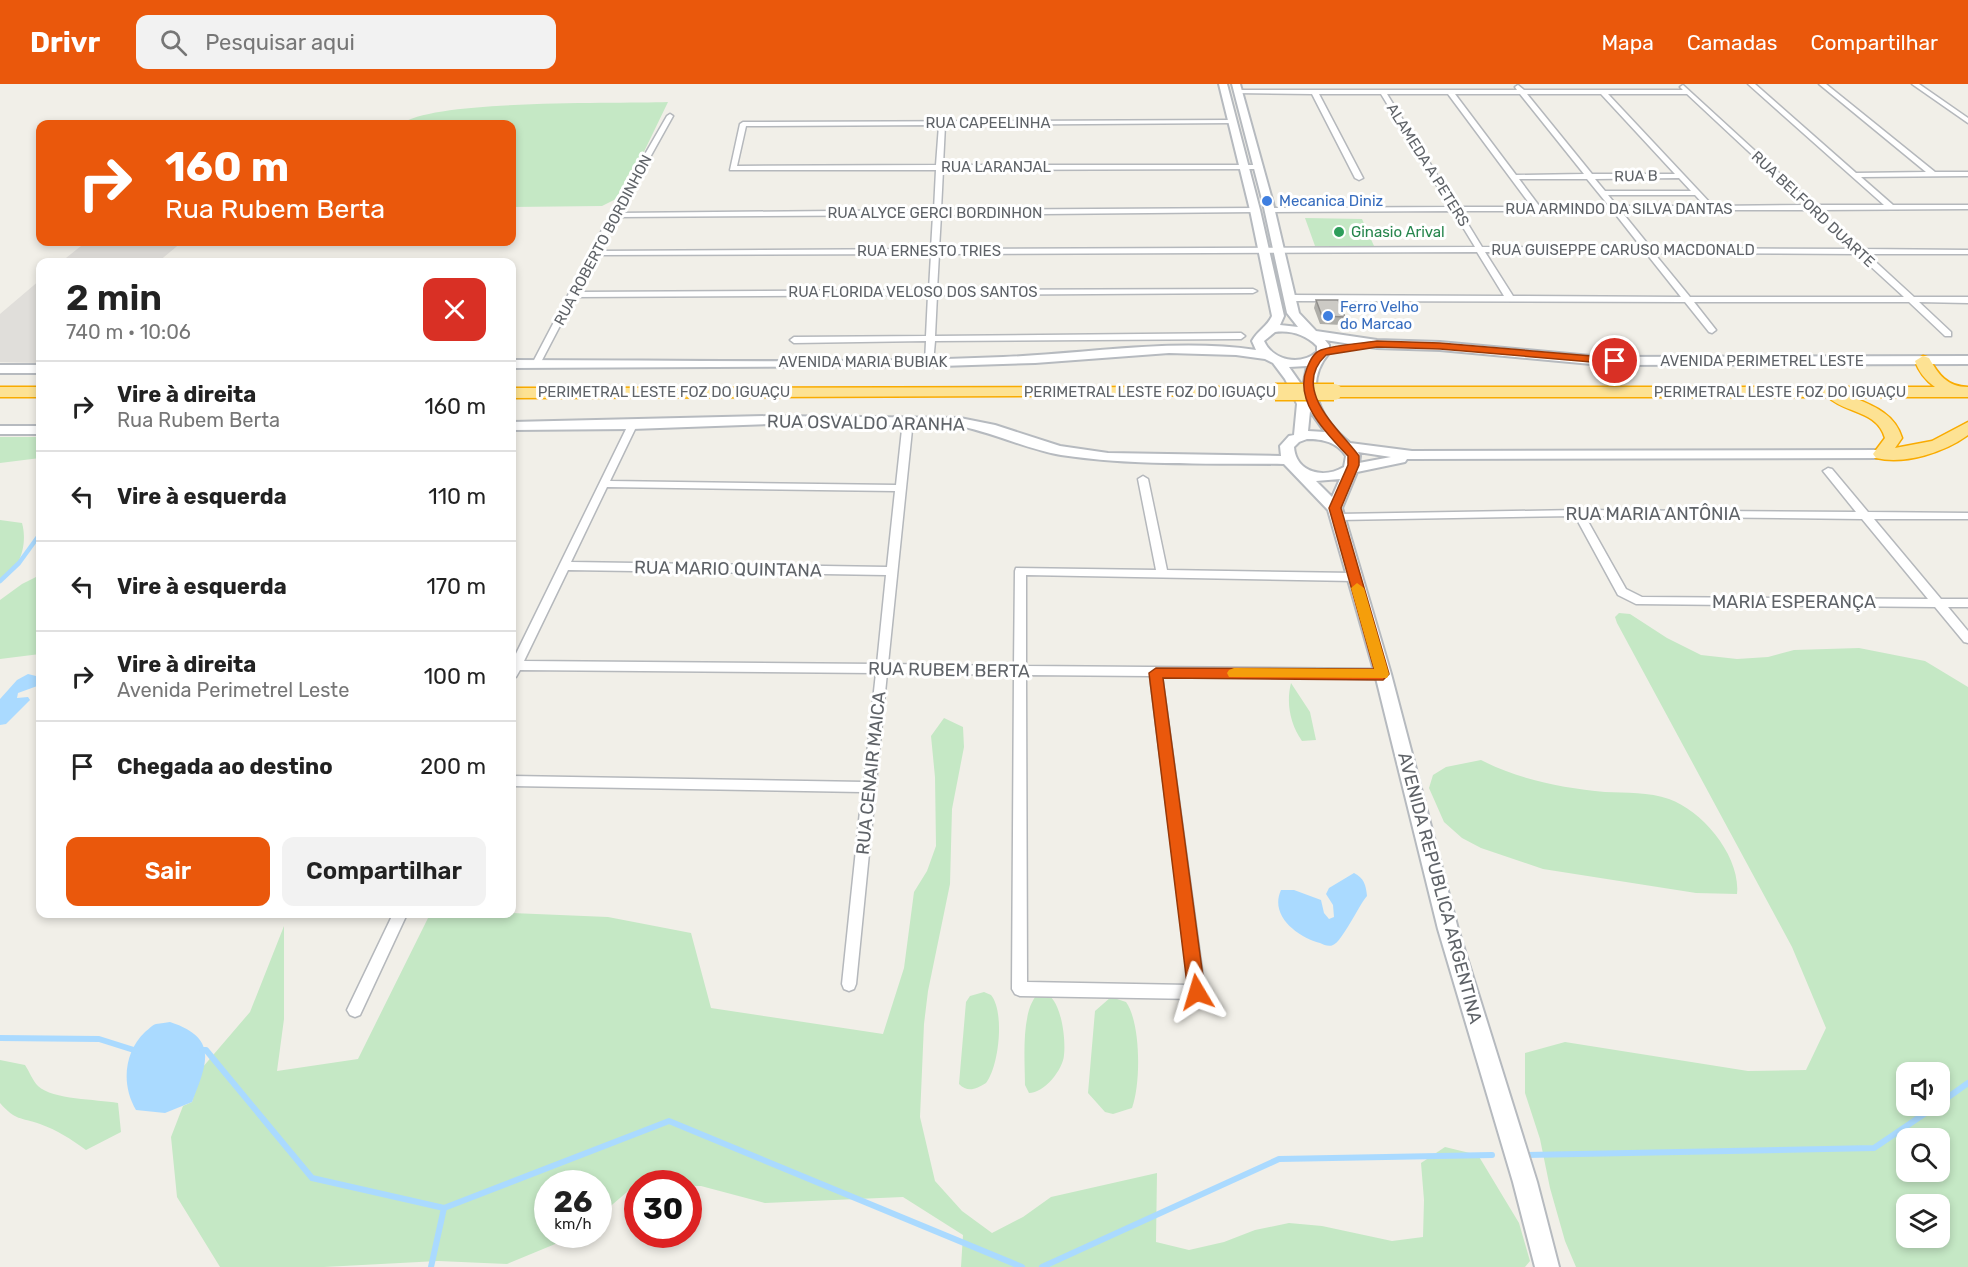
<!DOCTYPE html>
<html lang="pt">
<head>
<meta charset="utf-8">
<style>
	body { margin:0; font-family:Rubik,sans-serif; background:#f2f2f2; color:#222; height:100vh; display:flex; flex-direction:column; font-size:22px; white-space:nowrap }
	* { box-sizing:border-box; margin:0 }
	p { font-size:20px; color:#767676 }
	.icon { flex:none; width:33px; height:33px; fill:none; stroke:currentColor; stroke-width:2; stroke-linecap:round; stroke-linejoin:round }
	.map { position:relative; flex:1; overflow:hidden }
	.sheet { position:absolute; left:36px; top:174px; width:480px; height:660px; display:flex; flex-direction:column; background:#fff; border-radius:12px; box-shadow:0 3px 9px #0003 }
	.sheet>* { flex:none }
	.hud { position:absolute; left:36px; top:36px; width:480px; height:126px; border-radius:12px; box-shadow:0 3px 9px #0003; background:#ea580c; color:#fff; overflow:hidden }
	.controls { position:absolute; left:1896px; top:978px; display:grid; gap:12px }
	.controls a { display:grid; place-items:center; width:54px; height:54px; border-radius:12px; background:#fff; box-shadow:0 3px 9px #0003; font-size:30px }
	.speed { position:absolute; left:534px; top:1086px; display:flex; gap:12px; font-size:30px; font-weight:700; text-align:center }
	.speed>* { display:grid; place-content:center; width:78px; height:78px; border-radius:50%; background:#fff; box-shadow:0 3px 9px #0003; line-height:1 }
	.speed small { font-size:15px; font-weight:400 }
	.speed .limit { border:9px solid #d22; background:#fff; color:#111 }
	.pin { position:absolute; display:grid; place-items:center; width:51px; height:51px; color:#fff; margin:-26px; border:3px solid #fff; border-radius:50%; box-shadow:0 2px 6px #0007 }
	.me { position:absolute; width:66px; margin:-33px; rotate:353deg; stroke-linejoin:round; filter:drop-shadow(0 0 4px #0008) }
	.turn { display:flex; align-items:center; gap:21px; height:126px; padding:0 30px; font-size:27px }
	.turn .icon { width:78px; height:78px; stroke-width:2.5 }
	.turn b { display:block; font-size:42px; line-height:51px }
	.round { display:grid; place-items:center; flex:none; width:63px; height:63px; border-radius:12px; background:#f2f2f2 }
	.head { display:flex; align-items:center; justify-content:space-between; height:102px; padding:0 30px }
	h1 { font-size:36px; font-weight:600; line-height:45px }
	.action { display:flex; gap:12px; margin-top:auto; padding:12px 30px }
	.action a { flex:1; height:69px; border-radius:12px; background:#ea580c; color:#fff; font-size:24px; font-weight:600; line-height:69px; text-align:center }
	.action a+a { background:#f2f2f2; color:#222 }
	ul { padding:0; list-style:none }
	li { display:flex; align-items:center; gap:18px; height:90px; padding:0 30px; border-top:2px solid #e0e0e0 }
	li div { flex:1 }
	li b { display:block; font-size:22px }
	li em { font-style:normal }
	header { display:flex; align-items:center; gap:36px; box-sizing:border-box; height:84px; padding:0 30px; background:#ea580c; color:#fff }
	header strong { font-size:28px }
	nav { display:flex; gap:33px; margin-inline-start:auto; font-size:21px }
	.search { width:420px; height:54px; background:#f2f2f2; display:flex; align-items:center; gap:15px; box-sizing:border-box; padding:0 21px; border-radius:12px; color:#767676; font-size:22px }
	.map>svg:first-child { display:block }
</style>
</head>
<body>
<header>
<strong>Drivr</strong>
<div class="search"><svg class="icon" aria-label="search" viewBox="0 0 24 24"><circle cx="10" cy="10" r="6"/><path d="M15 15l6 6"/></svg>Pesquisar aqui</div>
<nav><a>Mapa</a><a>Camadas</a><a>Compartilhar</a></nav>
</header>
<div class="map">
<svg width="1968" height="1183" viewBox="0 0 1968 1183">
	<rect width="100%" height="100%" fill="#f1efe8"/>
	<!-- industrial -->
	<path fill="#e0deda" d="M86,158H182L158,178H61Z
		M40,196V279L0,278V230Z"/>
	<!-- green -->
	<path fill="#c5e8c5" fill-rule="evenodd" d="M668,18L640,76L628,91L616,115L602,122L512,123V40H401C434,15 617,20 668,18Z
		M1305,134L1362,135L1374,162H1315Z
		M0,353H40V374L0,379Z
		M0,436L22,439C28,460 20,487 0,498Z
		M40,491V570L0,575V516L22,500Z
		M1619,529L1630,530L1667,554L1701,571L1737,575L1768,573L1794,566L1859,564L1925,577L1968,603V1183H1576L1565,1157L1550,1104L1540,1055L1525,1009V969L1565,958L1748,987L1806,986L1826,944L1792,863L1617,539L1615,533ZM1906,988H1940V1022H1906ZM1906,1054H1940V1088H1906ZM1906,1120H1940V1154H1906Z
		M1291,599L1310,628L1316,656L1302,657C1290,640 1286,619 1291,599Z
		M944,634L963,643L964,663L952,725L950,800L928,907L924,940L920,1033L935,1097L962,1127L992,1149L1023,1133L1051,1113L1157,1089L1156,1158L1189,1166L1224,1158L1255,1146L1289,1139L1322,1142L1392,1157L1423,1153L1424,1116L1421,1079L1445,1063L1478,1071L1519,1139L1530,1177L1525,1183H961L963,1151L903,1113L765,1119L701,1102H689L688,1100H638L637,1102H634L599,1132L598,1100H548V1150L577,1151L507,1180L438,1177L324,1183H220L177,1113L171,1053L183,1022L192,1018L202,984L250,928L284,842V935L277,987L358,975L430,830L512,829L608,833L691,849L711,924L883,950L904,884L914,808L927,787L936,762L935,693L931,652Z
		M1481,676C1520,696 1563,704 1605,708C1626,709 1649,708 1669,715C1703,727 1741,773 1737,810L1696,809L1543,785L1481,764L1462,754L1444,738L1429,704L1433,691L1446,683Z
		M984,908L991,911C1005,928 999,982 986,999C976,1005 968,1009 959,1000L966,918L970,912Z
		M1040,908C1061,908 1066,954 1064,971C1063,986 1044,1009 1029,1009L1025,1001C1025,977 1020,923 1040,908Z
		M1111,913L1126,918C1141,939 1141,1000 1132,1024L1113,1030L1105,1028L1088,1009L1095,927Z
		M0,976L25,981C29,987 33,997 38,1002C53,1016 96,1015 118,1019L121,1048L86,1066C71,1055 57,1046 40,1040C20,1033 16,1037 0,1019Z"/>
	<!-- water -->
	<path fill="#aadaff" d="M28,590L40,593V601L18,609L17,614L28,613L30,616L6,640L0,641V615L17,596Z
		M1354,789C1364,794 1366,801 1367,812C1359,821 1342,858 1333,861C1329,863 1324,861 1320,859C1298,853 1269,832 1281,806H1294L1321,816L1324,829L1329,835L1334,833L1333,821L1326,810L1329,804Z
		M170,938C219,954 207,979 192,1018L165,1029L136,1026C121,1001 124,968 145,948C149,945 152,941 156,940C161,939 166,939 170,938Z"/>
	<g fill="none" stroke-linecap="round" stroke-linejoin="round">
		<!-- stream-far1 -->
		<path stroke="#aadaff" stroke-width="4.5" d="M0,497L19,479L40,450"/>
		<!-- stream -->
		<path stroke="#aadaff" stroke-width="6" d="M0,954L99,955L137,967
			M202,966H206L312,1094L444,1124L431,1183
			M1940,1019L1968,999
			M1527,1071L1874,1064L1936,1022
			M444,1124L669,1037L1022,1183
			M1042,1183L1279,1075L1492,1071"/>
		<defs>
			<path id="street" d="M1748,0H1755L1856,89L1926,88L1819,0H1826L1935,88H1968V92L1861,93L1893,121H1968V125L1819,126L1861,165L1968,166V170H1867L1914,213H1968V219L1919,218L1951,248V252H1945L1909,218H1694L1716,246L1712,249L1709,248L1685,218L1290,217L1286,214L1290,211L1504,212L1477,168L939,170L937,206L1253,205L1257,207L1253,209L937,211L935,252L1241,249L1245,252L1241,255L935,257L933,279L929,282L925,279L926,257L794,259L790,256L794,253L926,252L928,211L575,213L540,280L536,283L532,280L610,131L667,32L670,30L673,32L619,129L934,126L936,86H730L740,40L743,38L1232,36L1234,37V39L945,41L943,81H1259L1263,83L1259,85L943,86L941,126L1255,124L1259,126L1255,128L941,131L939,165L1475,163L1453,127L1267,128V124H1270L1450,123L1381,10H1319L1363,94L1359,96L1355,94L1312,10L1236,9L1235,8L1238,6H1517L1515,3L1518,1L1524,6H1683L1680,3L1683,1L1814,121H1884ZM1387,10H1448L1532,123H1457ZM1455,10H1520L1584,90L1516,91ZM1527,10H1601L1675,90H1592ZM1608,10H1687L1806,121L1713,122ZM939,41L936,81L737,82L746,42ZM1679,94L1691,107H1605L1595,95ZM1519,95H1587L1609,122L1540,123ZM1608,111H1695L1705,122H1617ZM1709,126H1811L1852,165L1651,164L1621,127ZM1460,127H1613L1642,164L1482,163ZM933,131L931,165L599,167L617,133ZM1485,168L1646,169L1681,213L1513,212ZM1654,169L1857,170L1904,213H1690ZM931,170L929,206L578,208L597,171Z
				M1912,0H1919L1968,34V39Z
				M908,333L913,336L888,580L1014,582L1015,487L1016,484L1156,486L1138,395L1143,392L1148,395L1167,486L1354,489L1360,493L1354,497L1026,491V582L1383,585L1389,590L1383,595L1162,592L1205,908L1202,913L1197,915L1020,912L1015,910L1012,905L1014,591L887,589L856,900L854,905L849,907L844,905L842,900L862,708L512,702V692L864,698L876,589L520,586L516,593L512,595V578L629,339L632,338L637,341L610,397L896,401L903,336ZM607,403L895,407L887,483L571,478ZM568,486L886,491L877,580L524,577ZM1026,591L1150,592L1189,901L1027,898Z
				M1828,384L1832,385L1868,428L1968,429V435H1874L1941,515H1968V523H1948L1968,547V559L1964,558L1935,523L1636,520L1618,511L1575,432L1338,436L1333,433L1338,430L1578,426L1856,428L1823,387ZM1585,432L1862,435L1928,515L1642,513L1626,505Z
				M393,830H407L360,931L355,933L350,931L347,926Z"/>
			<path id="secondary" d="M1219,0H1227L1260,126L1284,232L1280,241L1298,243L1287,229L1263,119L1232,0H1240L1273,119L1299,229L1316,247L1377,256L1440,258L1602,273L1968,272V280L1602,281L1440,266L1377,264L1325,256L1329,261V269C1302,301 1321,336 1350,359L1412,367L1882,366L1889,370L1882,374L1407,375L1405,378L1357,388L1342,424L1391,590L1458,845L1537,1098L1559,1183H1535L1513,1098L1438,845L1375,590L1328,426L1284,380C1210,379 1134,382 1061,371C1027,365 994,349 960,342L768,340L632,345L512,346V338L768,332L960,334L995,341L1060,362L1108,369L1281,372L1280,362L1289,352L1294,351L1297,320L1285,295L1273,279L1265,275L1236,271L1169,269L1035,279L941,282L512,284V276C675,276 839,280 1003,273C1087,270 1172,254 1256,266L1252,257C1258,246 1267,243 1272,232L1250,126ZM1275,248C1291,246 1306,251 1317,262V268C1300,282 1273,277 1264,257ZM1307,282L1303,303L1289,283ZM1310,327L1325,348L1308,347ZM1307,355C1323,355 1337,358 1346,372L1344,383C1324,395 1296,389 1294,363L1299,358ZM1358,368L1391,373L1359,379L1360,372ZM1340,395L1332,413L1316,397Z
				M0,281H40V289H0Z
				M0,342H40V350H0Z"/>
			<path id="highway" d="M1923,272L1929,274C1938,290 1947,303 1968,303V313H1852C1874,322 1895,330 1902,354L1895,364L1932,357L1968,338V351C1945,368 1905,381 1876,374L1873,370L1885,354C1877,326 1846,330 1828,313H1334L1326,308L1334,303H1935C1925,296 1919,288 1915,277Z
				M0,303H40V313H0Z
				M1275,303L1283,308L1281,311L512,314V304Z"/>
		</defs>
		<!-- street casing -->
		<use href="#street" stroke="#b5b8bc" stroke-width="3"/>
		<!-- secondary casing -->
		<use href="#secondary" stroke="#b6babf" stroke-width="4"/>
		<!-- highway casing -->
		<use href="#highway" stroke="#f9ab00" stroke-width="3"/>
		<!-- street -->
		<use href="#street" fill="#fff" fill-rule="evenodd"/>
		<!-- secondary -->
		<use href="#secondary" fill="#fff" fill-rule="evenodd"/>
		<!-- highway -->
		<use href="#highway" fill="#fde293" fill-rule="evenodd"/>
		<defs>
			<path id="highway-bridge" d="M1275,308H1334"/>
		</defs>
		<!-- highway-bridge casing -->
		<use href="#highway-bridge" stroke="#f9ab00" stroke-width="19" stroke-linecap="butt"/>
		<!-- highway-bridge -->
		<use href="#highway-bridge" stroke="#fde293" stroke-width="16"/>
	</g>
	<!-- wall -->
	<path fill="#afaea9" d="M1316,216L1345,233L1342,241L1320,240L1314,224Z"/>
	<!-- building -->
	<path fill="#cccac5" stroke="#8f8d8a" stroke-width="1.5" d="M1316,216H1338L1345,233L1322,232Z"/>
	<!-- route -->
	<path fill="#ea580c" stroke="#983908" stroke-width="1.5" d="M1377,257L1440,259L1615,274L1620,277L1615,280L1440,265L1377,263L1326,271C1290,305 1339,345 1359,372V381L1341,424L1389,590L1383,596L1163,594L1205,908L1203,914L1197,916L1190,914L1188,908L1149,589L1156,584L1374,585L1329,424L1348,381V372C1327,350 1293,317 1307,284C1310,277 1313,269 1321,266C1338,260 1359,260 1377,257Z"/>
	<!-- slow -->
	<path fill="#f59e0b" d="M1357,499L1364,504L1389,590L1387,594L1229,593L1227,589L1229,586L1234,584L1374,585L1351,504Z"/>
	<!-- markers -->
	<g fill="#3f7fe0" stroke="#fff" stroke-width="2">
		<circle cx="1267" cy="117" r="6"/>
		<circle cx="1328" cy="232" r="6"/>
	</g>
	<circle fill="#2e9e5b" stroke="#fff" stroke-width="2" cx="1339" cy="148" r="6"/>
	<g text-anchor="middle" stroke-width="6" stroke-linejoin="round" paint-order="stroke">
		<!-- far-street labels -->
		<g font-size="15" fill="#5f6368" stroke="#fff">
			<text x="988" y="44">RUA CAPEELINHA</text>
			<text transform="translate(1428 81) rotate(58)" y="5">ALAMEDA A PETERS</text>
			<text x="996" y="88">RUA LARANJAL</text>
			<text transform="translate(1636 92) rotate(-1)" y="5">RUA B</text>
			<text x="1619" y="130">RUA ARMINDO DA SILVA DANTAS</text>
			<text transform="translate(1813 125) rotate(43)" y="5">RUA BELFORD DUARTE</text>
			<text x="935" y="134">RUA ALYCE GERCI BORDINHON</text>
			<text transform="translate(603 156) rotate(-62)" y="5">RUA ROBERTO BORDINHON</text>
			<text x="1623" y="171">RUA GUISEPPE CARUSO MACDONALD</text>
			<text x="929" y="172">RUA ERNESTO TRIES</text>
			<text x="913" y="213">RUA FLORIDA VELOSO DOS SANTOS</text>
			<text x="1762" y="282">AVENIDA PERIMETREL LESTE</text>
			<text x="863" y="283">AVENIDA MARIA BUBIAK</text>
			<text x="664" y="313">PERIMETRAL LESTE FOZ DO IGUAÇU</text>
			<text x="1150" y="313">PERIMETRAL LESTE FOZ DO IGUAÇU</text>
			<text x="1780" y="313">PERIMETRAL LESTE FOZ DO IGUAÇU</text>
		</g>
		<!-- far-shop labels -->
		<g font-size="15" fill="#366cbe" stroke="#fff" text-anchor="start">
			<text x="1279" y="122">Mecanica Diniz</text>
			<text x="1340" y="228">Ferro Velho<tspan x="1340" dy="17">do Marcao</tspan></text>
		</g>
		<!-- far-leisure labels -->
		<g font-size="15" fill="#27864d" stroke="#fff" text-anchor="start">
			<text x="1351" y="153">Ginasio Arival</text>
		</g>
		<!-- street labels -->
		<g font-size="18" fill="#5f6368" stroke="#fff">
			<text transform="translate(866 339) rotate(1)" y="6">RUA OSVALDO ARANHA</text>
			<text x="1653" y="436">RUA MARIA ANTÔNIA</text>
			<text transform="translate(728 485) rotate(1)" y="6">RUA MARIO QUINTANA</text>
			<text x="1794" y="524">MARIA ESPERANÇA</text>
			<text transform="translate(949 586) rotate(1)" y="6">RUA RUBEM BERTA</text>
			<text transform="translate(871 689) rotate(-84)" y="6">RUA CENAIR MAICA</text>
			<text transform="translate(1440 804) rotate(75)" y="6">AVENIDA REPUBLICA ARGENTINA</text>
		</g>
	</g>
</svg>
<div class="controls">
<a><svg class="icon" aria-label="sound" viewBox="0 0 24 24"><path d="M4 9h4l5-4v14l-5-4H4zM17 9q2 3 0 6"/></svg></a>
<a><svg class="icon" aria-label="search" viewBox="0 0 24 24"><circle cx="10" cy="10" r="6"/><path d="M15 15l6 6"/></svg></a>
<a><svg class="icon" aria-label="layers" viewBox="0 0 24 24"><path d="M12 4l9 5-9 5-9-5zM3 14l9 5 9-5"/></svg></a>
</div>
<div class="speed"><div>26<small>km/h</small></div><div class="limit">30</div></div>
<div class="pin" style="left:1615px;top:277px;background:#d93025"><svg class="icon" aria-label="arrive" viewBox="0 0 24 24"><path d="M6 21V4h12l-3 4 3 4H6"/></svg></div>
<svg class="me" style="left:1197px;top:908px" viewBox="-20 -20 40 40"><path d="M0-17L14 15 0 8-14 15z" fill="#ea580c" stroke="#fff" stroke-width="4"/></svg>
<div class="hud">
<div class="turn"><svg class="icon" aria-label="right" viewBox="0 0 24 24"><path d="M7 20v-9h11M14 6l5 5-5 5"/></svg><div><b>160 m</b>Rua Rubem Berta</div></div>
</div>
<section class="sheet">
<div class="head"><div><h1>2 min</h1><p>740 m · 10:06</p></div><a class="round" style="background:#d93025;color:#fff"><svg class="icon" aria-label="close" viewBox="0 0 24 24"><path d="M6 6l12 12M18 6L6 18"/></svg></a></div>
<ul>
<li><svg class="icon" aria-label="right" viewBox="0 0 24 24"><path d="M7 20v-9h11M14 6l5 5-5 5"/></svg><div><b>Vire à direita</b><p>Rua Rubem Berta</p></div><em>160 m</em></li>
<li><svg class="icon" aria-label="left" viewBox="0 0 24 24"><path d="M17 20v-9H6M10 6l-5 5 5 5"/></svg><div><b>Vire à esquerda</b></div><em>110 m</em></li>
<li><svg class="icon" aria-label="left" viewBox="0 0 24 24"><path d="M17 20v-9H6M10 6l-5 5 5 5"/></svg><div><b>Vire à esquerda</b></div><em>170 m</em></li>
<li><svg class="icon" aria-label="right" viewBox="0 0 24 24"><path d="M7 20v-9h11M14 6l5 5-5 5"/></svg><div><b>Vire à direita</b><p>Avenida Perimetrel Leste</p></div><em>100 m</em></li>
<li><svg class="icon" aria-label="arrive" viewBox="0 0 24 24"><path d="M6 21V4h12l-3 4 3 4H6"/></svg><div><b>Chegada ao destino</b></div><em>200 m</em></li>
</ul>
<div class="action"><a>Sair</a><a>Compartilhar</a></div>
</section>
</div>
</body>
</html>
